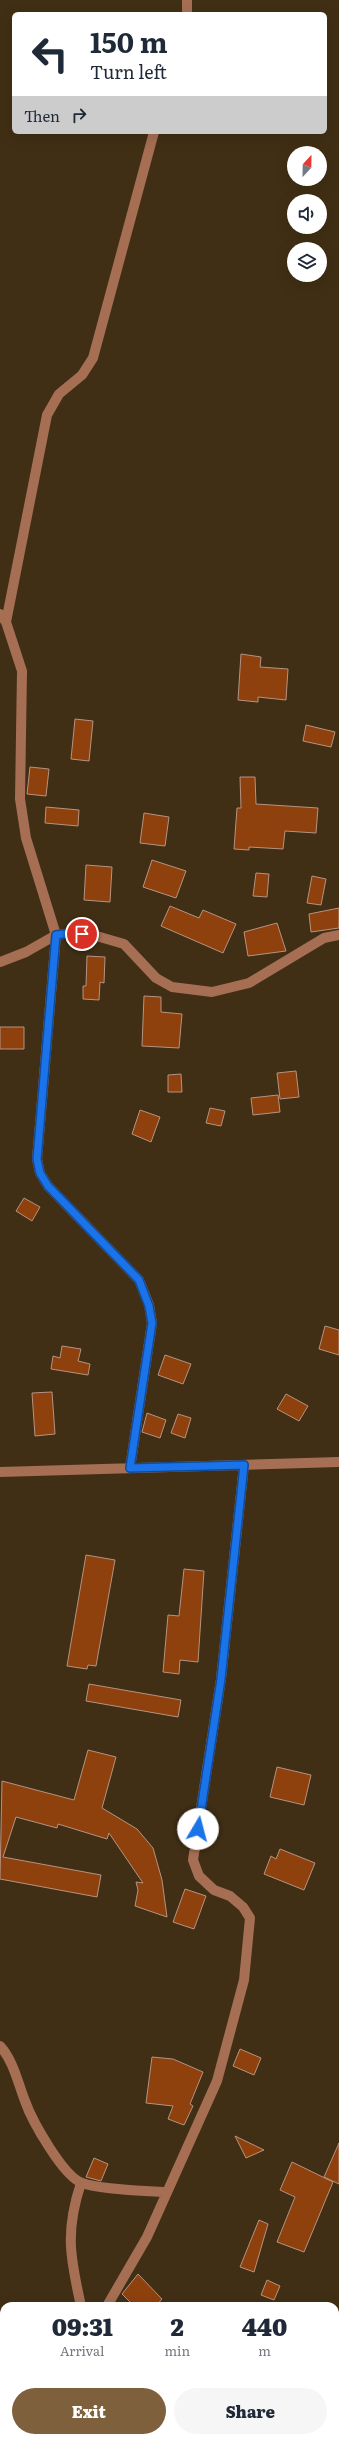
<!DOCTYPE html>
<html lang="en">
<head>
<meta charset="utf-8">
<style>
	body { margin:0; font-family:Literata,serif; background:#f6f6f7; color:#1f2937; height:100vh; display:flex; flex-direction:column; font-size:15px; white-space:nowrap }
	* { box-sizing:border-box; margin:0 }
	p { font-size:13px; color:#747a83 }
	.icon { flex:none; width:22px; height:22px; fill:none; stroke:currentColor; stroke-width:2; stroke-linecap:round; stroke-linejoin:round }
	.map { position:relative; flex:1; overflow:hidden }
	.side { position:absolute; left:0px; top:2302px; width:339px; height:140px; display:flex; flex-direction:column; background:#fff; border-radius:12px 12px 0 0; box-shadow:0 4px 16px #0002 }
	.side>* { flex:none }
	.top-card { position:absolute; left:12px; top:12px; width:315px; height:122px; border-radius:6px; box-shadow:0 4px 16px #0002; background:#fff; color:#1f2937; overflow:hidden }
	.needle { width:26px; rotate:22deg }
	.controls { position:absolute; left:287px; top:146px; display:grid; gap:8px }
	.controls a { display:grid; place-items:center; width:40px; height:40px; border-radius:50%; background:#fff; box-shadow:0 4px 16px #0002; font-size:20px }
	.pin { position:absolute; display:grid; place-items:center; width:34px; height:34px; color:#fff; margin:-17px; border:2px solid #fff; border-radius:50%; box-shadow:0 1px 4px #0007 }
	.me { position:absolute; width:44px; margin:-22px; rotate:8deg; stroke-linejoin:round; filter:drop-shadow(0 0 3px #0008) }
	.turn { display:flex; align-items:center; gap:14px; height:84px; padding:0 12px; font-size:18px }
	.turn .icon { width:52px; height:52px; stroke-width:2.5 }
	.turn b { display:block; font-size:28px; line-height:34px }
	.then { display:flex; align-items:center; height:38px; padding:0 12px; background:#0003; gap:8px; font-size:15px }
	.eta { display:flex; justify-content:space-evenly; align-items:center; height:68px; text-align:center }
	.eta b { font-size:24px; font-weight:800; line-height:28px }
	.button { display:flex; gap:8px; margin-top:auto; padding:8px 12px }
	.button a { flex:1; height:46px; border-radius:24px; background:#7e613c; color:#fff; font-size:16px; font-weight:800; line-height:46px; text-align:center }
	.button a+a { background:#f6f6f7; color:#1f2937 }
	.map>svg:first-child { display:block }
</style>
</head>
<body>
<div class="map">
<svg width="339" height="2442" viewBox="0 0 339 2442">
	<rect width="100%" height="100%" fill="#402f14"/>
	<!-- building -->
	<path fill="#8e410d" stroke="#b59383" d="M241,654L261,657L260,667L288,669L286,700L258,697V702L238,700Z
		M75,719L93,721L89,761L71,759Z
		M306,725L335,732L331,747L303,741Z
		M30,767L49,769L46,796L27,794Z
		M240,777H255L256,804L318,808L316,833L285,831L283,849L249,847V850L234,849L237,808H241Z
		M46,807L79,810L78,826L45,823Z
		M144,813L169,817L165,846L140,843Z
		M152,860L186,871L176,898L143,887Z
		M86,865L112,867L110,902L84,900Z
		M256,873L269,874L267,897L253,896Z
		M312,876L326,879L321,905L307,903Z
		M170,906L199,918L203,910L236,924L223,953L161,926Z
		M339,908V928L311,932L309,914Z
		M277,923L286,951L248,956L244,932Z
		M87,956L105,957L104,983L100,982L99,1000L83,999V986H86Z
		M144,996L161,997V1012L182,1014L179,1048L142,1046Z
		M0,1027H24V1049H0Z
		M296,1071L299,1097L280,1099L277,1073Z
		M181,1074L182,1092H168V1075Z
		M278,1095L280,1112L253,1115L251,1098Z
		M210,1108L225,1111L221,1126L206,1123Z
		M140,1110L160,1117L151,1142L132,1134Z
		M24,1198L40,1207L32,1221L16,1211Z
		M325,1326L339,1330V1355L319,1349Z
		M62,1346L81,1349L78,1361L90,1364L88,1375L51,1369L53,1356L60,1358Z
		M165,1355L191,1364L183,1384L158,1375Z
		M52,1392L55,1434L35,1436L32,1393Z
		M286,1394L308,1406L299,1421L277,1409Z
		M147,1413L166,1420L160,1438L142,1432Z
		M178,1414L191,1418L185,1438L171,1433Z
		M86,1555L115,1560L96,1666L88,1665L87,1669L67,1666Z
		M184,1569L204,1571L198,1662L180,1660L179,1674L163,1672L168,1615L179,1616Z
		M89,1684L181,1700L178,1717L86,1701Z
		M88,1750L116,1757L102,1808L137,1829L153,1848L162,1880L167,1917L135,1906L138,1890L136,1882L143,1883L109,1833L107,1839L58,1824L57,1828L16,1817L3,1857L101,1875L97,1897L0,1879L2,1781L74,1800Z
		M277,1767L311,1775L304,1805L270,1797Z
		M280,1849L315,1863L304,1890L264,1874L271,1856L276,1859Z
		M185,1889L206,1896L194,1929L173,1922Z
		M240,2049L261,2058L254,2075L233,2066Z
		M152,2057L173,2059L203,2072L190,2104L193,2106L184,2125L168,2119L173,2106L146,2103Z
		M235,2136L264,2150L246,2158Z
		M339,2143V2184L324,2177Z
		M94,2158L108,2164L101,2181L86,2177Z
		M292,2162L333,2182L304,2252L277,2242L295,2197L280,2190Z
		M259,2220L268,2224L254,2272L240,2267Z
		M138,2274L162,2299L156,2306H134L122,2294Z
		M267,2280L280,2286L274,2300L261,2295Z"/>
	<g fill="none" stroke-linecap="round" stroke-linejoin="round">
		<!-- minor -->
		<path stroke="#a66f54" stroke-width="10" d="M187,0V14
			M0,614L6,622L22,671L20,799L26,838L56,935L37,1159L40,1173L48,1186L139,1280L149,1305L152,1323L130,1468
			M6,622L47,415L59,394L82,375L93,358L154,132
			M0,962L26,952L56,935L71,933L93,935L124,944L156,978L172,987L212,992L249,983L324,938L339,935
			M0,1472L339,1462
			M0,2046C13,2060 18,2083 25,2101C32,2121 63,2176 82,2183C102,2190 145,2191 167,2192
			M81,2306C70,2257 65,2231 81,2183
			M107,2306L147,2237L217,2081L244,1980L250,1918L243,1907L230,1896L214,1890L199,1876L193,1860L221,1679L244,1465
			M113,2438L114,2442"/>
	</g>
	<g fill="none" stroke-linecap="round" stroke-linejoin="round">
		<defs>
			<path id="route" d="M82,934L71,933L56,935L37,1159L40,1173L48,1186L139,1280L149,1306L152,1323L130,1468L244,1465L221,1679L198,1829"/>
		</defs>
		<!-- route casing -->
		<use href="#route" stroke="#114b97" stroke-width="10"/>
		<!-- route -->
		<use href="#route" stroke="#1a73e8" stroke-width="7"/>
	</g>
</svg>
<div class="controls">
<a><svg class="needle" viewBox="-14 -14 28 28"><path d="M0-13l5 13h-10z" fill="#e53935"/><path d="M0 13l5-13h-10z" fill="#747a83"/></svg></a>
<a><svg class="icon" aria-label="sound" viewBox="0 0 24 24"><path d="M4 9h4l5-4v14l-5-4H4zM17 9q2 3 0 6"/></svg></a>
<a><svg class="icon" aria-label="layers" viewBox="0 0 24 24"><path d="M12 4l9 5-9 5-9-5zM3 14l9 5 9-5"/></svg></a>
</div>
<div class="pin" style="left:82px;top:934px;background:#d93025"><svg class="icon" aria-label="arrive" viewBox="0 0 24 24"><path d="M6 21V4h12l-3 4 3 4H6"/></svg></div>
<svg class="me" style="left:198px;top:1829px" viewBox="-20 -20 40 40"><circle r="19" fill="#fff"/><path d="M0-13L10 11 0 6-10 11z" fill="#1a73e8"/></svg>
<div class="top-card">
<div class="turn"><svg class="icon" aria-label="left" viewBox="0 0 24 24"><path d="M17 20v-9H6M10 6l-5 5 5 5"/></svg><div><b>150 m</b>Turn left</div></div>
<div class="then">Then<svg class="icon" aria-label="right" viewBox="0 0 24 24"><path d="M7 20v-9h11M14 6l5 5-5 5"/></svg></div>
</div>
<section class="side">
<div class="eta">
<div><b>09:31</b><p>Arrival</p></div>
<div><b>2</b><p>min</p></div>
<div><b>440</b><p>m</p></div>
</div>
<div class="button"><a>Exit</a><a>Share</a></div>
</section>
</div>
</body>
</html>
